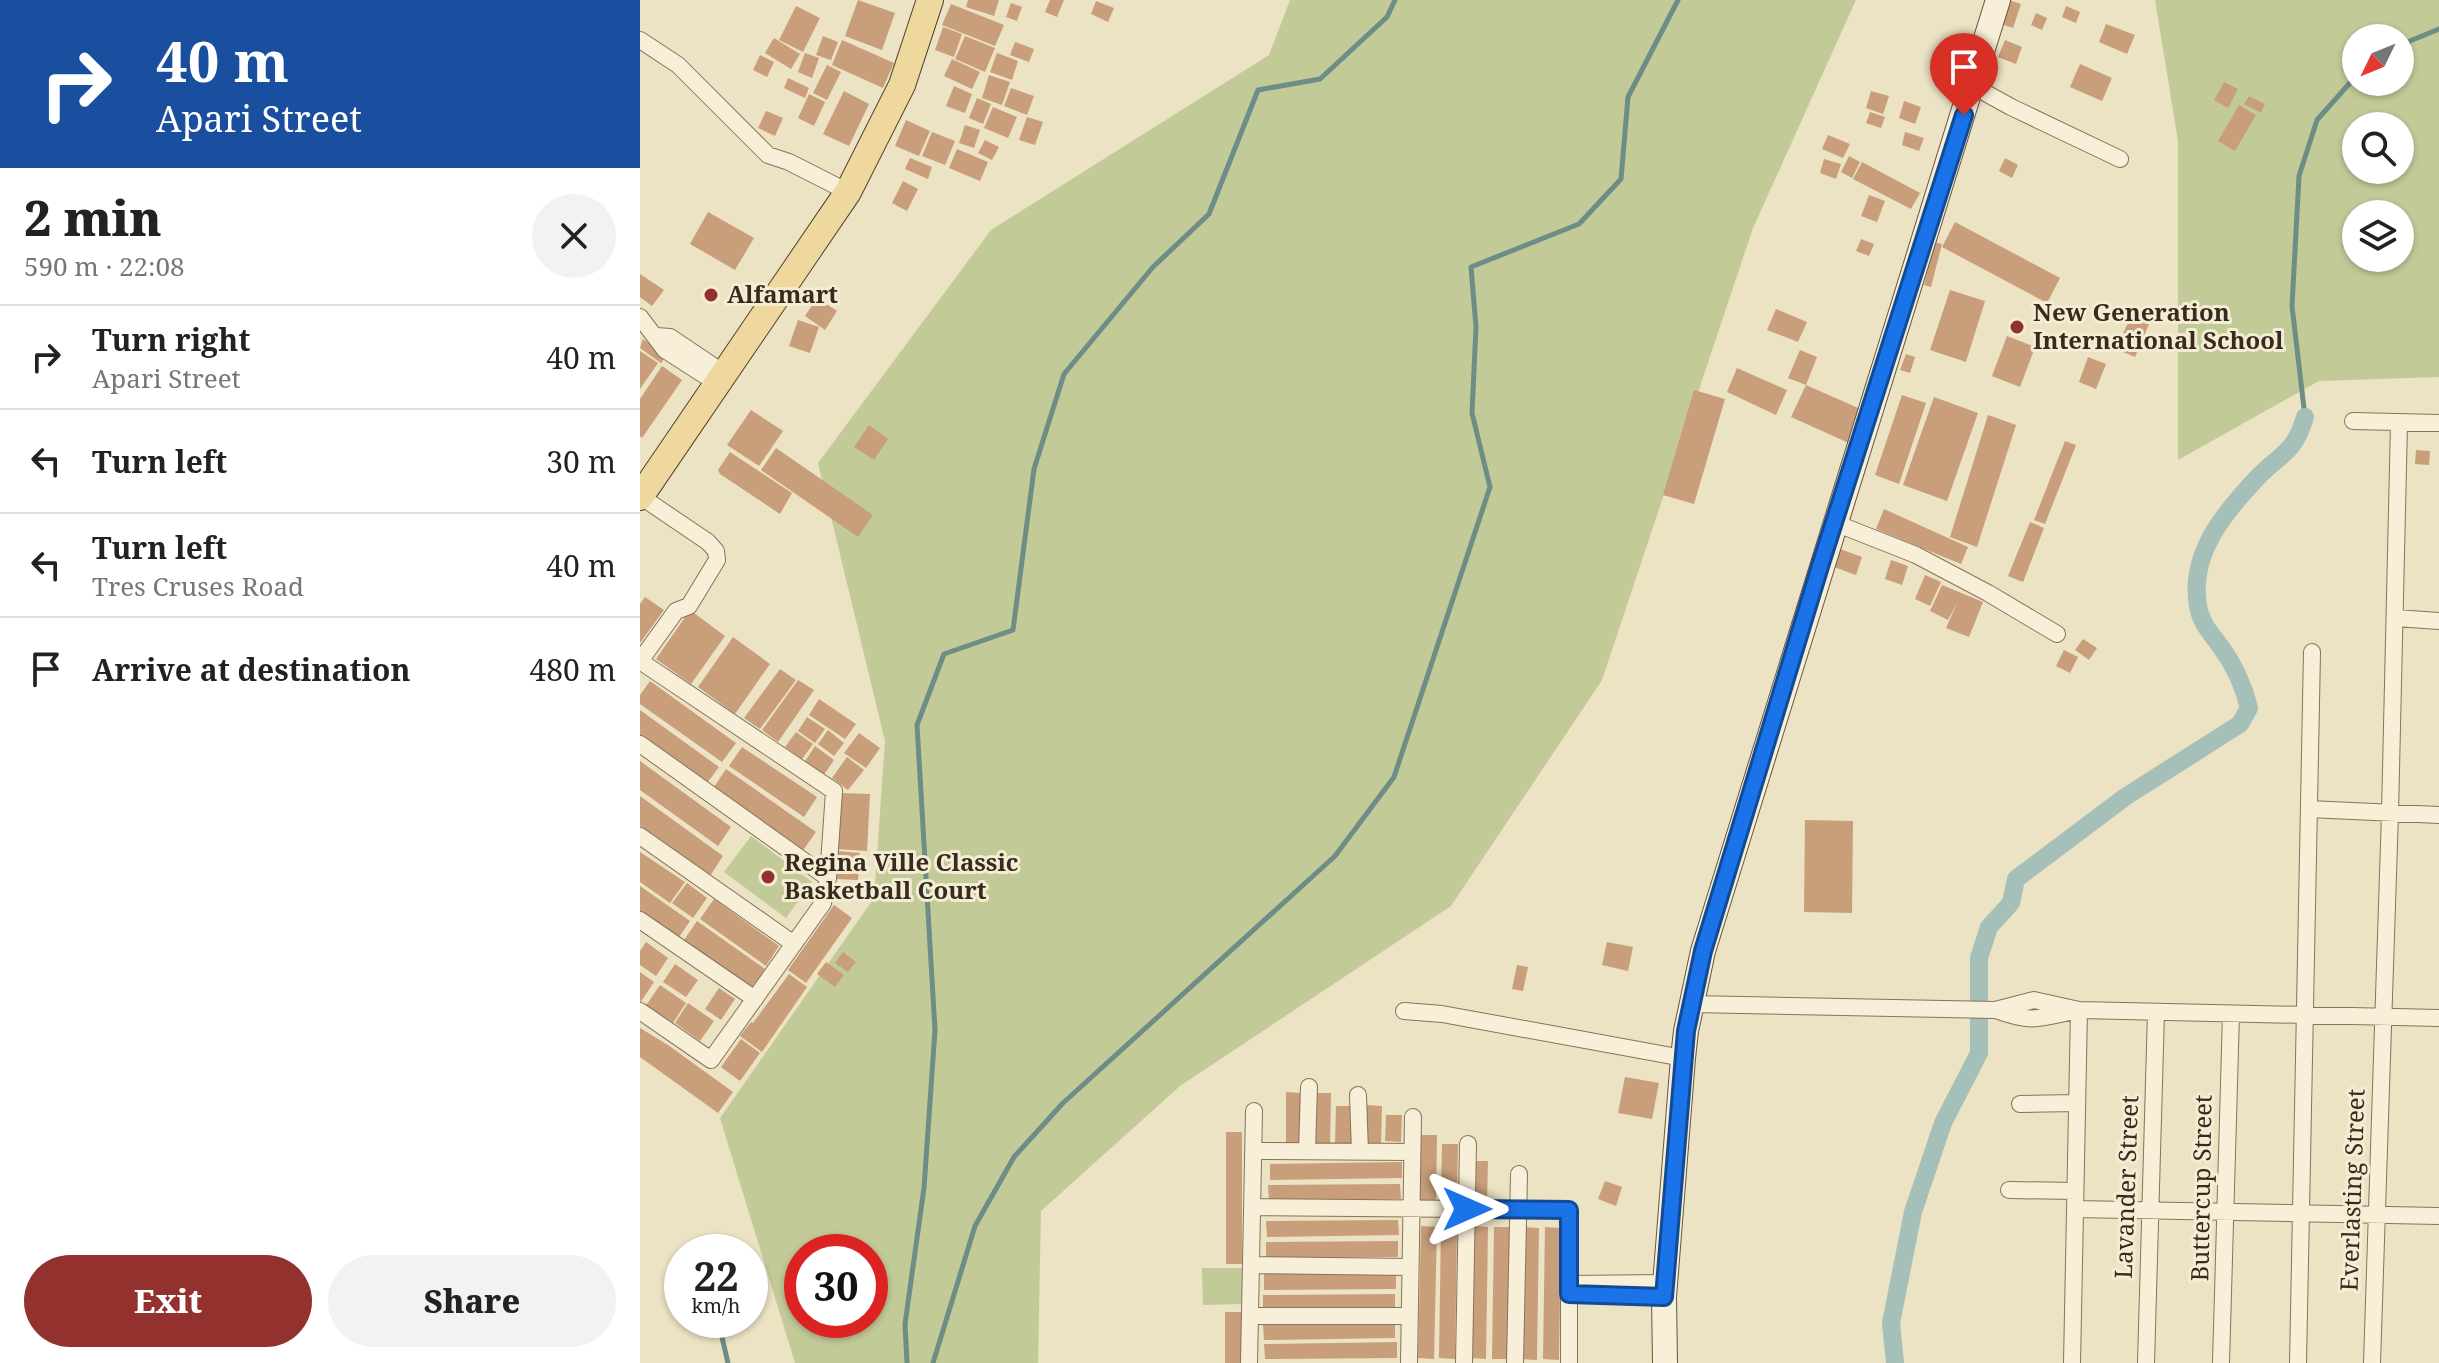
<!DOCTYPE html>
<html lang="en">
<head>
<meta charset="utf-8">
<style>
	body { margin:0; font-family:"Noto Serif",serif; background:#f2f2f2; color:#222; height:100vh; display:flex; flex-direction:column; font-size:30px; white-space:nowrap }
	* { box-sizing:border-box; margin:0 }
	p { font-size:26px; color:#767676 }
	.icon { flex:none; width:44px; height:44px; fill:none; stroke:currentColor; stroke-width:2; stroke-linecap:round; stroke-linejoin:round }
	.map { position:relative; flex:1; overflow:hidden }
	.sheet { display:flex; flex-direction:column; background:#fff; width:640px }
	.sheet>* { flex:none }
	.banner { background:#1a4fa0; color:#fff; overflow:hidden }
	.needle { width:52px; rotate:227deg }
	.buttons { position:absolute; left:1702px; top:24px; display:grid; gap:16px }
	.buttons a { display:grid; place-items:center; width:72px; height:72px; border-radius:50%; background:#fff; box-shadow:0 2px 6px #0004; font-size:40px }
	.speed { position:absolute; left:24px; top:1234px; display:flex; gap:16px; font-size:40px; font-weight:700; text-align:center }
	.speed>* { display:grid; place-content:center; width:104px; height:104px; border-radius:50%; background:#fff; box-shadow:0 2px 6px #0004; line-height:1 }
	.speed small { font-size:20px; font-weight:400 }
	.speed .limit { border:12px solid #d22; background:#fff; color:#111 }
	.pin { position:absolute; display:grid; place-items:center; width:68px; height:68px; color:#fff; margin:-82px -34px; border-radius:50% 50% 50% 0; rotate:-45deg; box-shadow:0 0 8px #0007 }
	.pin .icon { rotate:45deg }
	.me { position:absolute; width:88px; margin:-44px; rotate:90deg; stroke-linejoin:round; filter:drop-shadow(0 0 6px #0008) }
	.turn { display:flex; align-items:center; gap:28px; height:168px; padding:0 24px; font-size:36px }
	.turn .icon { width:104px; height:104px; stroke-width:2.5 }
	.turn b { display:block; font-size:56px; line-height:68px }
	.round { display:grid; place-items:center; flex:none; width:84px; height:84px; border-radius:42px; background:#f2f2f2 }
	.overview { display:flex; align-items:center; justify-content:space-between; height:136px; padding:0 24px }
	h1 { font-size:48px; font-weight:800; line-height:60px }
	.primary-button { display:flex; gap:16px; margin-top:auto; padding:16px 24px }
	.primary-button a { flex:1; height:92px; border-radius:48px; background:#92312e; color:#fff; font-size:32px; font-weight:800; line-height:92px; text-align:center }
	.primary-button a+a { background:#f2f2f2; color:#222 }
	ul { padding:0; list-style:none }
	li { display:flex; align-items:center; gap:24px; height:104px; padding:0 24px; border-top:2px solid #e0e0e0 }
	li div { flex:1 }
	li b { display:block; font-size:30px }
	li em { font-style:normal }
	main { display:flex; flex:1; min-height:0 }
	.map>svg:first-child { display:block }
</style>
</head>
<body>
<main>
<section class="sheet">
<div class="banner">
<div class="turn"><svg class="icon" aria-label="right" viewBox="0 0 24 24"><path d="M7 20v-9h11M14 6l5 5-5 5"/></svg><div><b>40 m</b>Apari Street</div></div>
</div>
<div class="overview"><div><h1>2 min</h1><p>590 m · 22:08</p></div><a class="round"><svg class="icon" aria-label="close" viewBox="0 0 24 24"><path d="M6 6l12 12M18 6L6 18"/></svg></a></div>
<ul>
<li><svg class="icon" aria-label="right" viewBox="0 0 24 24"><path d="M7 20v-9h11M14 6l5 5-5 5"/></svg><div><b>Turn right</b><p>Apari Street</p></div><em>40 m</em></li>
<li><svg class="icon" aria-label="left" viewBox="0 0 24 24"><path d="M17 20v-9H6M10 6l-5 5 5 5"/></svg><div><b>Turn left</b></div><em>30 m</em></li>
<li><svg class="icon" aria-label="left" viewBox="0 0 24 24"><path d="M17 20v-9H6M10 6l-5 5 5 5"/></svg><div><b>Turn left</b><p>Tres Cruses Road</p></div><em>40 m</em></li>
<li><svg class="icon" aria-label="arrive" viewBox="0 0 24 24"><path d="M6 21V4h12l-3 4 3 4H6"/></svg><div><b>Arrive at destination</b></div><em>480 m</em></li>
</ul>
<div class="primary-button"><a>Exit</a><a>Share</a></div>
</section>
<div class="map">
<svg width="1799" height="1363" viewBox="0 0 1799 1363">
	<rect width="100%" height="100%" fill="#ece2c4"/>
	<!-- green -->
	<path fill="#c2ca98" fill-rule="evenodd" d="M650,0H1216L1113,228L962,680L811,906L540,1086L401,1211L398,1363H155L80,1118L234,898L245,741L178,463L351,230L629,55ZM162,1252H230V1320H162Z
		M1515,0H1799V377L1679,381L1538,460V141ZM1716,38H1760V82H1716ZM1716,126H1760V170H1716ZM1716,214H1760V258H1716Z
		M111,836L172,882L146,918L84,872Z
		M562,1268H602L603,1304L563,1305Z"/>
	<g fill="none" stroke-linecap="round" stroke-linejoin="round">
		<!-- stream -->
		<path stroke="#6d8d86" stroke-width="5" d="M1760,45L1799,29
			M1665,417L1652,306L1659,176L1677,120L1716,76
			M78,1320L88,1363
			M267,1363L265,1324L284,1188L295,1030L277,725L304,654L373,630L394,469L424,374L513,267L569,214L618,90L680,79L747,17L755,0
			M293,1363L335,1226L374,1157L423,1103L695,856L754,777L850,487L832,413L836,327L831,267L939,224L981,179L988,97L1038,0"/>
		<!-- canal -->
		<path stroke="#a5bfb9" stroke-width="18" d="M1255,1363L1251,1323L1273,1212L1303,1123L1339,1053V958L1349,927L1371,903L1376,879L1485,797L1600,724L1609,708C1604,687 1594,665 1581,647C1571,633 1561,624 1558,606C1549,554 1584,513 1617,478C1641,453 1654,454 1665,417"/>
	</g>
	<!-- building -->
	<path fill="#c99e7b" d="M218,0L255,13L242,50L205,36Z
		M328,0H359L354,16L326,7Z
		M410,0H424L417,17L405,12Z
		M1369,0L1381,4L1373,28L1361,24Z
		M456,1L474,8L468,22L451,14Z
		M371,3L382,7L377,21L366,17Z
		M311,4L364,25L355,46L302,25Z
		M156,6L180,18L163,52L139,40Z
		M1426,6L1440,12L1436,23L1422,17Z
		M1396,13L1407,18L1402,30L1391,25Z
		M1466,24L1495,35L1487,54L1459,42Z
		M303,27L322,34L314,57L295,50Z
		M183,36L198,42L191,60L176,55Z
		M325,36L355,48L345,72L315,59Z
		M134,38L160,54L151,69L125,53Z
		M202,40L254,63L243,88L192,65Z
		M1365,40L1382,47L1376,64L1358,57Z
		M375,42L394,49L389,62L370,55Z
		M165,53L179,58L172,78L158,72Z
		M357,53L378,61L372,80L350,72Z
		M120,55L134,62L127,77L113,70Z
		M312,59L340,72L332,89L304,76Z
		M1440,64L1472,78L1462,101L1430,87Z
		M187,65L201,72L187,100L173,93Z
		M349,75L370,82L362,105L342,98Z
		M148,78L169,88L165,98L144,88Z
		M1584,82L1598,89L1588,108L1574,100Z
		M314,86L332,94L325,113L306,106Z
		M371,88L394,96L387,115L364,106Z
		M204,91L229,104L209,146L183,134Z
		M1231,91L1249,96L1243,114L1226,108Z
		M169,94L185,102L174,126L158,118Z
		M1609,96L1625,104L1621,113L1604,104Z
		M337,98L351,104L343,124L329,118Z
		M1264,101L1281,107L1275,124L1259,118Z
		M1599,105L1616,115L1595,151L1578,141Z
		M353,107L377,117L368,138L344,128Z
		M126,111L143,118L135,136L118,128Z
		M1230,112L1245,117L1241,128L1226,123Z
		M387,117L403,122L395,145L379,140Z
		M266,120L290,131L279,156L255,146Z
		M325,125L340,130L334,148L319,143Z
		M292,132L315,141L305,165L282,156Z
		M1265,132L1284,138L1279,151L1262,145Z
		M1188,135L1210,144L1203,158L1182,149Z
		M345,140L359,147L352,160L338,153Z
		M317,149L348,162L340,181L309,168Z
		M1209,156L1220,162L1212,178L1201,172Z
		M270,158L292,167L288,179L265,169Z
		M1365,158L1378,165L1372,178L1359,171Z
		M1184,159L1201,164L1196,179L1180,173Z
		M1222,162L1280,193L1271,209L1213,179Z
		M263,181L278,189L267,211L252,203Z
		M1229,195L1245,201L1237,222L1221,216Z
		M68,212L114,238L95,270L50,244Z
		M1315,222L1420,278L1407,303L1302,247Z
		M1221,239L1234,244L1229,256L1216,251Z
		M1295,242L1302,244L1291,287L1284,285Z
		M0,274L24,290L12,306L0,297Z
		M1310,290L1345,301L1326,362L1290,350Z
		M177,298L197,311L185,330L165,316Z
		M1136,309L1167,322L1158,342L1127,330Z
		M1491,316L1509,324L1495,357L1476,349Z
		M158,320L179,327L170,353L149,346Z
		M1367,336L1395,347L1380,387L1352,376Z
		M3,339L26,356L21,363L0,348Z
		M1160,350L1177,357L1166,385L1148,378Z
		M0,351L18,363L0,389Z
		M1266,354L1275,357L1270,373L1260,370Z
		M1448,357L1466,364L1456,389L1439,382Z
		M22,366L42,380L2,438L0,436V399Z
		M1097,368L1147,390L1136,415L1087,392Z
		M1166,385L1225,411L1211,444L1151,417Z
		M1054,390L1085,399L1054,504L1023,495Z
		M1262,395L1286,403L1259,484L1235,475Z
		M1294,397L1338,413L1307,501L1263,485Z
		M111,410L143,431L119,466L87,445Z
		M1348,415L1376,425L1337,547L1310,537Z
		M229,425L248,439L234,460L214,447Z
		M1425,441L1436,445L1405,524L1394,520Z
		M136,448L233,515L218,537L121,470Z
		M1776,450L1790,451L1789,465L1775,464Z
		M90,452L152,493L140,514L80,474L78,470Z
		M1244,509L1328,547L1321,564L1236,529Z
		M1390,522L1404,528L1383,582L1368,576Z
		M1200,549L1222,557L1216,575L1194,567Z
		M1251,560L1268,566L1262,585L1245,579Z
		M1285,575L1301,582L1290,606L1275,599Z
		M1302,585L1343,602L1329,637L1306,628L1318,601L1308,620L1290,611Z
		M5,597L24,610L0,643V604Z
		M50,610L85,636L51,684L16,659Z
		M93,637L130,664L95,714L58,687Z
		M1443,639L1457,648L1449,660L1435,650Z
		M1424,650L1438,657L1430,673L1416,666Z
		M140,669L156,680L120,729L104,718Z
		M158,680L174,690L138,742L122,730Z
		M10,681L96,743L82,762L0,704V695Z
		M179,699L216,724L205,739L169,715Z
		M0,710L79,767L65,786L0,740Z
		M167,717L185,729L175,743L158,731Z
		M188,730L204,743L194,756L178,744Z
		M156,732L173,744L162,759L145,747Z
		M219,733L240,748L226,768L204,753Z
		M175,746L194,760L181,779L162,766Z
		M102,747L177,797L164,817L89,766Z
		M207,757L224,770L208,790L192,778Z
		M0,761L91,827L78,846L0,790Z
		M86,769L176,832L161,853L72,790Z
		M199,793L230,794L227,851L196,849Z
		M0,796L83,856L70,876L0,826Z
		M1165,820L1213,821L1212,913L1164,912Z
		M197,851L220,853L218,880L195,879Z
		M0,852L45,882L30,903L0,882Z
		M47,883L67,898L53,918L32,903Z
		M0,886L50,921L37,940L0,914Z
		M74,899L139,946L126,966L60,919Z
		M194,905L212,918L166,983L148,970Z
		M57,921L125,969L109,991L42,943Z
		M6,942L28,958L16,976L0,965V951Z
		M967,942L993,947L988,971L962,965Z
		M203,952L216,962L208,972L195,963Z
		M186,962L204,975L195,987L177,974Z
		M35,964L58,980L46,997L23,982Z
		M877,965L888,967L883,991L872,989Z
		M0,972L14,982L0,1003Z
		M149,974L167,987L122,1052L100,1036L111,1022L113,1023Z
		M20,985L46,1003L31,1026L5,1007Z
		M79,988L95,999L81,1020L65,1009Z
		M48,1003L74,1021L60,1041L35,1023Z
		M0,1028L28,1045L93,1092L78,1113L0,1057Z
		M101,1039L120,1053L100,1081L81,1067Z
		M985,1077L1019,1083L1012,1119L978,1113Z
		M646,1092L662,1093L661,1146L646,1145Z
		M675,1093H691L690,1146L674,1145Z
		M726,1105L742,1106L741,1145H725Z
		M696,1106H712L711,1145H695Z
		M746,1115H762L761,1142L745,1141Z
		M586,1132H602V1264H586Z
		M781,1135H797L796,1201H780Z
		M802,1144H818L817,1197L801,1196Z
		M832,1161H848L847,1201H831Z
		M762,1162V1178L630,1180V1164Z
		M965,1181L982,1187L976,1206L958,1199Z
		M760,1184L761,1199L629,1201L628,1185Z
		M758,1220L759,1235L627,1237L626,1221Z
		M781,1226L797,1227L794,1359L778,1358Z
		M801,1226L817,1227L815,1359L799,1358Z
		M832,1226L848,1227L846,1359L830,1358Z
		M854,1227H870L868,1359H852Z
		M883,1227L899,1228L897,1360L881,1359Z
		M905,1227L921,1228L919,1360L903,1359Z
		M758,1241V1257L626,1258V1242Z
		M756,1273V1289L624,1290V1274Z
		M755,1294V1309L623,1311V1295Z
		M585,1312H601V1363H585Z
		M755,1322V1338L624,1340L623,1324Z
		M757,1342V1358L625,1359L624,1344Z"/>
	<g fill="none" stroke-linecap="round" stroke-linejoin="round">
		<defs>
			<path id="minor" d="M0,40L38,65L128,155L149,162L208,192
				M1333,86L1371,107L1480,159
				M0,317L25,350L78,384
				M16,336L30,337L85,374
				M1713,421L1799,423
				M1195,523L1276,555L1348,593L1417,634
				M1756,618L1799,621
				M0,661L194,791L188,878L183,903L71,1060L0,1011
				M0,661L36,611L49,606L77,560L76,551L68,542L0,496
				M0,744L188,878
				M1669,809L1799,815
				M0,836L154,944
				M0,920L115,999
				M1051,1004L1355,1010L1394,1000L1439,1010L1799,1018
				M1356,1010C1391,1023 1398,1019 1434,1011
				M764,1011L802,1014L1043,1058
				M718,1095L720,1152
				M1380,1104L1437,1103
				M614,1151L772,1152
				M667,1151L669,1087
				M1369,1190L1435,1191
				M613,1207L929,1210V1363
				M1435,1209L1799,1216
				M612,1265L770,1267
				M929,1284L1025,1283
				M938,1294L1024,1297
				M610,1316H769
				M609,1363L614,1111
				M769,1363L773,1117
				M824,1363L828,1144
				M875,1363L879,1174
				M1432,1363L1439,1010
				M1506,1363L1516,1012
				M1581,1363L1591,1014
				M1658,1363L1672,652
				M1732,1363L1750,813L1759,424"/>
			<path id="secondary" d="M1025,1363L1024,1297L1043,1058L1046,1031L1063,951L1358,0"/>
			<path id="primary" d="M0,497L208,192L262,85L290,0"/>
		</defs>
		<!-- minor casing -->
		<use href="#minor" stroke="#86735b" stroke-width="18"/>
		<!-- secondary casing -->
		<use href="#secondary" stroke="#68543e" stroke-width="26"/>
		<!-- primary casing -->
		<use href="#primary" stroke="#54422f" stroke-width="28"/>
		<!-- minor -->
		<use href="#minor" stroke="#f7efd7" stroke-width="16"/>
		<!-- secondary -->
		<use href="#secondary" stroke="#f7efd7" stroke-width="24"/>
		<!-- primary -->
		<use href="#primary" stroke="#eed89d" stroke-width="26"/>
	</g>
	<g fill="none" stroke-linecap="round" stroke-linejoin="round">
		<defs>
			<path id="route" d="M827,1209L929,1210V1294L1024,1297L1046,1031L1063,951L1181,563L1324,115"/>
		</defs>
		<!-- route casing -->
		<use href="#route" stroke="#114b97" stroke-width="20"/>
		<!-- route -->
		<use href="#route" stroke="#1a73e8" stroke-width="14"/>
	</g>
	<!-- markers -->
	<g fill="#92312e" stroke="#f4ecd3" stroke-width="3">
		<circle cx="71" cy="295" r="8"/>
		<circle cx="1377" cy="327" r="8"/>
		<circle cx="128" cy="877" r="8"/>
	</g>
	<g text-anchor="middle" stroke-width="6" stroke-linejoin="round" paint-order="stroke">
		<!-- poi labels -->
		<g font-size="24" font-weight="bold" fill="#362b1e" stroke="#f4ecd3" text-anchor="start">
			<text x="87" y="303">Alfamart</text>
			<text x="1393" y="321">New Generation<tspan x="1393" dy="28">International School</tspan></text>
			<text x="144" y="871">Regina Ville Classic<tspan x="144" dy="28">Basketball Court</tspan></text>
		</g>
		<!-- street labels -->
		<g font-size="24" fill="#362b1e" stroke="#f4ecd3">
			<text transform="translate(1487 1187) rotate(-88)" y="8">Lavander Street</text>
			<text transform="translate(1562 1188) rotate(-89)" y="8">Buttercup Street</text>
			<text transform="translate(1713 1190) rotate(-88)" y="8">Everlasting Street</text>
		</g>
	</g>
</svg>
<div class="buttons">
<a><svg class="needle" viewBox="-14 -14 28 28"><path d="M0-13l5 13h-10z" fill="#e53935"/><path d="M0 13l5-13h-10z" fill="#767676"/></svg></a>
<a><svg class="icon" aria-label="search" viewBox="0 0 24 24"><circle cx="10" cy="10" r="6"/><path d="M15 15l6 6"/></svg></a>
<a><svg class="icon" aria-label="layers" viewBox="0 0 24 24"><path d="M12 4l9 5-9 5-9-5zM3 14l9 5 9-5"/></svg></a>
</div>
<div class="speed"><div>22<small>km/h</small></div><div class="limit">30</div></div>
<div class="pin" style="left:1324px;top:115px;background:#d93025"><svg class="icon" aria-label="arrive" viewBox="0 0 24 24"><path d="M6 21V4h12l-3 4 3 4H6"/></svg></div>
<svg class="me" style="left:827px;top:1209px" viewBox="-20 -20 40 40"><path d="M0-17L14 15 0 8-14 15z" fill="#1a73e8" stroke="#fff" stroke-width="4"/></svg>
</div>
</main>
</body>
</html>
